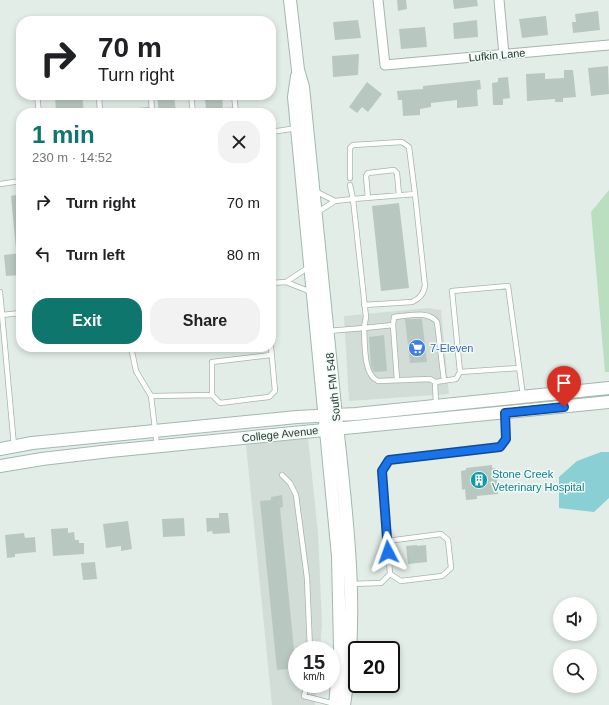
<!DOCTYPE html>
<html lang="en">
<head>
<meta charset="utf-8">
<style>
	body { margin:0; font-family:Arial,sans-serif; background:#f2f2f2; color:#202124; height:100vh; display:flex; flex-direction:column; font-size:15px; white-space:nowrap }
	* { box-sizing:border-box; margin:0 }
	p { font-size:13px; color:#757577 }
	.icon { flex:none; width:22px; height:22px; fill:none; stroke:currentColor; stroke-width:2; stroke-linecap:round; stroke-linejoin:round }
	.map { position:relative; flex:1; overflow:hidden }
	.sheet { position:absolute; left:16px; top:108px; width:260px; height:244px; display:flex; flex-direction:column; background:#fff; border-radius:16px; box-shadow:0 2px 6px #0003 }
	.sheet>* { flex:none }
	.top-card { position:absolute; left:16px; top:16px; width:260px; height:84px; border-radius:16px; box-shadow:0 2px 6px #0003; background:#fff; color:#202124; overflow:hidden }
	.controls { position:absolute; left:553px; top:597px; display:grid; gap:8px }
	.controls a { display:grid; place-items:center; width:44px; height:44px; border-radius:50%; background:#fff; box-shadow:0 2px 6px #0003; font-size:20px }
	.speed { position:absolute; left:288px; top:641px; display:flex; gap:8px; font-size:20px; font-weight:700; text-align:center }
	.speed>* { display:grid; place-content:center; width:52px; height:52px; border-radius:50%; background:#fff; box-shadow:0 2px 6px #0003; line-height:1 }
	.speed small { font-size:10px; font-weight:400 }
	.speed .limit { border:2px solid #111; border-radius:6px; background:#fff; color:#111 }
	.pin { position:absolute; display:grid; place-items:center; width:34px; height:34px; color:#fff; margin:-41px -17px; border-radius:50% 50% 50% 0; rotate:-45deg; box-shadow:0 0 4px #0007 }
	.pin .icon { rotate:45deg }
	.me { position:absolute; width:44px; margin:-22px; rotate:356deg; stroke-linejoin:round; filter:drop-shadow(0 0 3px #0008) }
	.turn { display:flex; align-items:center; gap:14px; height:84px; padding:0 16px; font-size:18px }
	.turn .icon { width:52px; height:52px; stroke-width:2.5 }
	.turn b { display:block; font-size:28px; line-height:34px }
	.round { display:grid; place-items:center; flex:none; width:42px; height:42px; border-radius:16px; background:#f2f2f2 }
	.summary { display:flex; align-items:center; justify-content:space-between; height:68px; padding:0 16px }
	h1 { font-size:24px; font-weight:800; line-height:30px; color:#0f766e }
	.action { display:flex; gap:8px; margin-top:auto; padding:8px 16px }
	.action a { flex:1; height:46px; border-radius:16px; background:#0f766e; color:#fff; font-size:16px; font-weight:800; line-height:46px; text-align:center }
	.action a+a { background:#f2f2f2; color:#202124 }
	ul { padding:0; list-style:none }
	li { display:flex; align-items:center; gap:12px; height:52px; padding:0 16px }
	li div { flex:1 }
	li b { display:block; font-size:15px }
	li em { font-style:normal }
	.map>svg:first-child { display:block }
</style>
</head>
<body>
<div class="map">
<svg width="609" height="705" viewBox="0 0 609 705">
	<rect width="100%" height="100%" fill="#e3ede7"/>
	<!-- built -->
	<path fill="#d1ddd6" d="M428,308L441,310L449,394L349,401L344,316Z
		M308,438L318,533L322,624L320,650H297V684H317L315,705H272L246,445Z"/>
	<!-- green -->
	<path fill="#bbdec1" d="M609,190V372H605L591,212Z"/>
	<!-- water -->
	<path fill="#8acfd3" d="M601,452H609V498L594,512L559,508V477L577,461Z"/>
	<!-- building -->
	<path fill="#b8c8c0" d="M397,0H406L407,9L398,11Z
		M453,0H477L478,6L454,9Z
		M598,11L600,30L573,33L572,22H576L575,14Z
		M546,16L548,35L522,38L519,19Z
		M358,20L361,38L335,40L333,22Z
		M477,20L478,37L454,39L453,23Z
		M425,27L427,47L401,49L399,29Z
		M359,54L358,75L333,77L332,56Z
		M608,66L609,94L591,96L588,68Z
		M564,70H573L576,97L563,98V102H555V99L527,101L526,74L545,73V79L564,78Z
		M508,77L510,98L503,99V105H493L492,83L498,82V78Z
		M480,80L481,89L477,90L478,106L457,108V100L431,103V107L420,109V115L403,116L402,100H398L397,91L423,89V86Z
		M367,82L382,94L368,112L362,107L357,113L349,107Z
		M55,95H82L84,113H56Z
		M165,95H174L176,113H159L157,96Z
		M208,95H222L223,107L220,110L221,113H210L209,110L206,108L205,100Z
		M21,194V249H16L11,196Z
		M399,203L409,288L381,291L372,206Z
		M21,253V275L6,276L4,255Z
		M405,319H422L427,362L410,363Z
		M384,335L387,371L374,372L371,366L369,337Z
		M492,465V468H496L498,494L477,496V499L466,500L465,489L462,490L461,471L466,470V468Z
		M282,495L283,507L280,508L295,660H297V672L288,673V669L277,670L260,501L271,500V497Z
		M219,513H228L230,533L213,534L212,531L207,532L206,518H219Z
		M184,518L185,536L163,537L162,519Z
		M128,521L132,549L121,551V546L106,548L103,524Z
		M68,528V533L74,532L75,540H79V543H84V554L53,556L51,529Z
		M24,533L25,538L35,537L36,552L15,554V557L7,558L5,535Z
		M417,545V546L426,545L427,562L408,564L406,546Z
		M95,562L97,579L83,580L81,563Z"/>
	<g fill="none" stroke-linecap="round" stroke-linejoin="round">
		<defs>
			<path id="lane" d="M37,95L39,113
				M99,95L100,113
				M151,95L152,113
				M191,95L193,113
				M234,95L236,113
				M192,97L204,96
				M224,111L236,110
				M113,113L152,110
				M197,113L206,112
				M271,132L297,128
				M350,178V148L353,145L402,142L409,147L415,194
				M0,184L21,181
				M350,185L353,199L415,194L425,286C423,295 420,298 412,302L364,305
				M315,191L335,201L353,199L366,317L364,328L393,325L394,317C407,316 428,310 437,322L444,381
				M368,198L366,176L368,173L394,170L397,173L399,195
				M316,213L335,201
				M309,267L286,282L311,292
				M271,283L286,282
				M0,292L14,446
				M2,315L21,313
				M393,325L397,380
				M328,331L364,328C365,343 363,375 378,381L430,379L435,382L436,405
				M131,347L136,371L151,396L157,445
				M519,368L460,372L452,291L508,286L523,396
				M435,382L456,379L460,372
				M212,395V362L271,355
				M151,396L212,395L220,403L269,397L275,391L271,347
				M282,475L290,483L296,495L307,578L310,650
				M387,541L441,534L448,540L451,568L442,576L401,581L390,574
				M351,584L381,583L390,574L382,471L389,460L500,447L506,439L505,414
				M307,684L304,696L335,704"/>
			<path id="street" d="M378,0L385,65L609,45
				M499,0L504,55"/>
			<path id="secondary" d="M290,0L298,70L303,87C314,197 325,306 336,416C346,511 360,610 344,705
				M297,76L294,97L338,556L340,649L335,705
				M0,449L32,443L297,417L356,414L609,388
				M0,466L42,459L110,451L609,402"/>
		</defs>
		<!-- lane casing -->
		<use href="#lane" stroke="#a5b5ae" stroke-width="6"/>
		<!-- street casing -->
		<use href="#street" stroke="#a5b5ae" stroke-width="11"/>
		<!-- secondary casing -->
		<use href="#secondary" stroke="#a1b9ae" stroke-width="14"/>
		<!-- lane -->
		<use href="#lane" stroke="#fff" stroke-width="4.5"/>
		<!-- street -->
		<use href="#street" stroke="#fff" stroke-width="9"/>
		<!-- secondary -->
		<use href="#secondary" stroke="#fff" stroke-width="12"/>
	</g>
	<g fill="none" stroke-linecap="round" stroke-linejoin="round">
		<defs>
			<path id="route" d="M388,552L382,471L389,460L500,447L506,439L505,413L564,407"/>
		</defs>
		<!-- route casing -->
		<use href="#route" stroke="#114b97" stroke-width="10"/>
		<!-- route -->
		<use href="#route" stroke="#1a73e8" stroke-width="7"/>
	</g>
	<!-- icons -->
	<defs>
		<symbol id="supermarket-disc" viewBox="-11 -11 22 22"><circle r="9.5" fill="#3f7fe0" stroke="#f3f9f6"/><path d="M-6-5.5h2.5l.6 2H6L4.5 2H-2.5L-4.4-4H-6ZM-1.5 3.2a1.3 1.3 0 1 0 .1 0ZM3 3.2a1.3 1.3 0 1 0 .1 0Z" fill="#fff"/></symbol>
		<symbol id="building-disc" viewBox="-11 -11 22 22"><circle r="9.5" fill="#0f9aa8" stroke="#f3f9f6"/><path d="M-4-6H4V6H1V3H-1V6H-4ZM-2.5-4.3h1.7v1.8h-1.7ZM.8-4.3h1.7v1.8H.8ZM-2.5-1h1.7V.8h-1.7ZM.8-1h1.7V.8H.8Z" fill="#fff"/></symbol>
	</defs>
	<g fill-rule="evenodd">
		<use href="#supermarket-disc" x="407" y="338" width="20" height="20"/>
		<use href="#building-disc" x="469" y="470" width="20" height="20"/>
	</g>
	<g text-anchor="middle" stroke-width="3" stroke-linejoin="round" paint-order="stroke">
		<!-- street labels -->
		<g font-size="11" fill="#223f34" stroke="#f3f9f6">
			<text transform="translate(497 55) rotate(-5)" y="4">Lufkin Lane</text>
			<text transform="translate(333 387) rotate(-96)" y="4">South FM 548</text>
			<text transform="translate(280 434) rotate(-6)" y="4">College Avenue</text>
		</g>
		<!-- shop labels -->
		<g font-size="11" fill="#366cbe" stroke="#f3f9f6" text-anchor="start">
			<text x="430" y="352">7-Eleven</text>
		</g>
		<!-- culture labels -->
		<g font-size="11" fill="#0d838f" stroke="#f3f9f6" text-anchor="start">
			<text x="492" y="478">Stone Creek<tspan x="492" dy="13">Veterinary Hospital</tspan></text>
		</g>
	</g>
</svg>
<div class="controls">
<a><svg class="icon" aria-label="sound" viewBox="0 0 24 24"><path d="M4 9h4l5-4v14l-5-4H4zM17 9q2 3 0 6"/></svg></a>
<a><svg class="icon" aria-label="search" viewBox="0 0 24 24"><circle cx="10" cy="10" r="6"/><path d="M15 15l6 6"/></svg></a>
</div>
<div class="speed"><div>15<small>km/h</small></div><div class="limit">20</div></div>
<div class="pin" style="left:564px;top:407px;background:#d93025"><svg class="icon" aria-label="arrive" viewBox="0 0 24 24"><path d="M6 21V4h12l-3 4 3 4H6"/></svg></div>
<svg class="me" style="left:388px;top:552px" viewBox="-20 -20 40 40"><path d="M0-17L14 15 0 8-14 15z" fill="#1a73e8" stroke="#fff" stroke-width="4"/></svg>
<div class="top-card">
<div class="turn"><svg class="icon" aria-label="right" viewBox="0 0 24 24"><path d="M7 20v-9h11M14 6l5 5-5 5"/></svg><div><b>70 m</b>Turn right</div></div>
</div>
<section class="sheet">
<div class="summary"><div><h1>1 min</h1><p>230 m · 14:52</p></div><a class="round"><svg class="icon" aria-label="close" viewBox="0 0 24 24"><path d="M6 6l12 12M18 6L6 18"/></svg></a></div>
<ul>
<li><svg class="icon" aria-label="right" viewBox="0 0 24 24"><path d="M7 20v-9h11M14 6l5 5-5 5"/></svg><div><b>Turn right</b></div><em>70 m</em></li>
<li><svg class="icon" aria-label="left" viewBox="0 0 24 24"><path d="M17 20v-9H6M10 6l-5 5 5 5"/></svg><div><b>Turn left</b></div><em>80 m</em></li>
</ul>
<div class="action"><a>Exit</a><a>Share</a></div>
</section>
</div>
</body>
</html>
